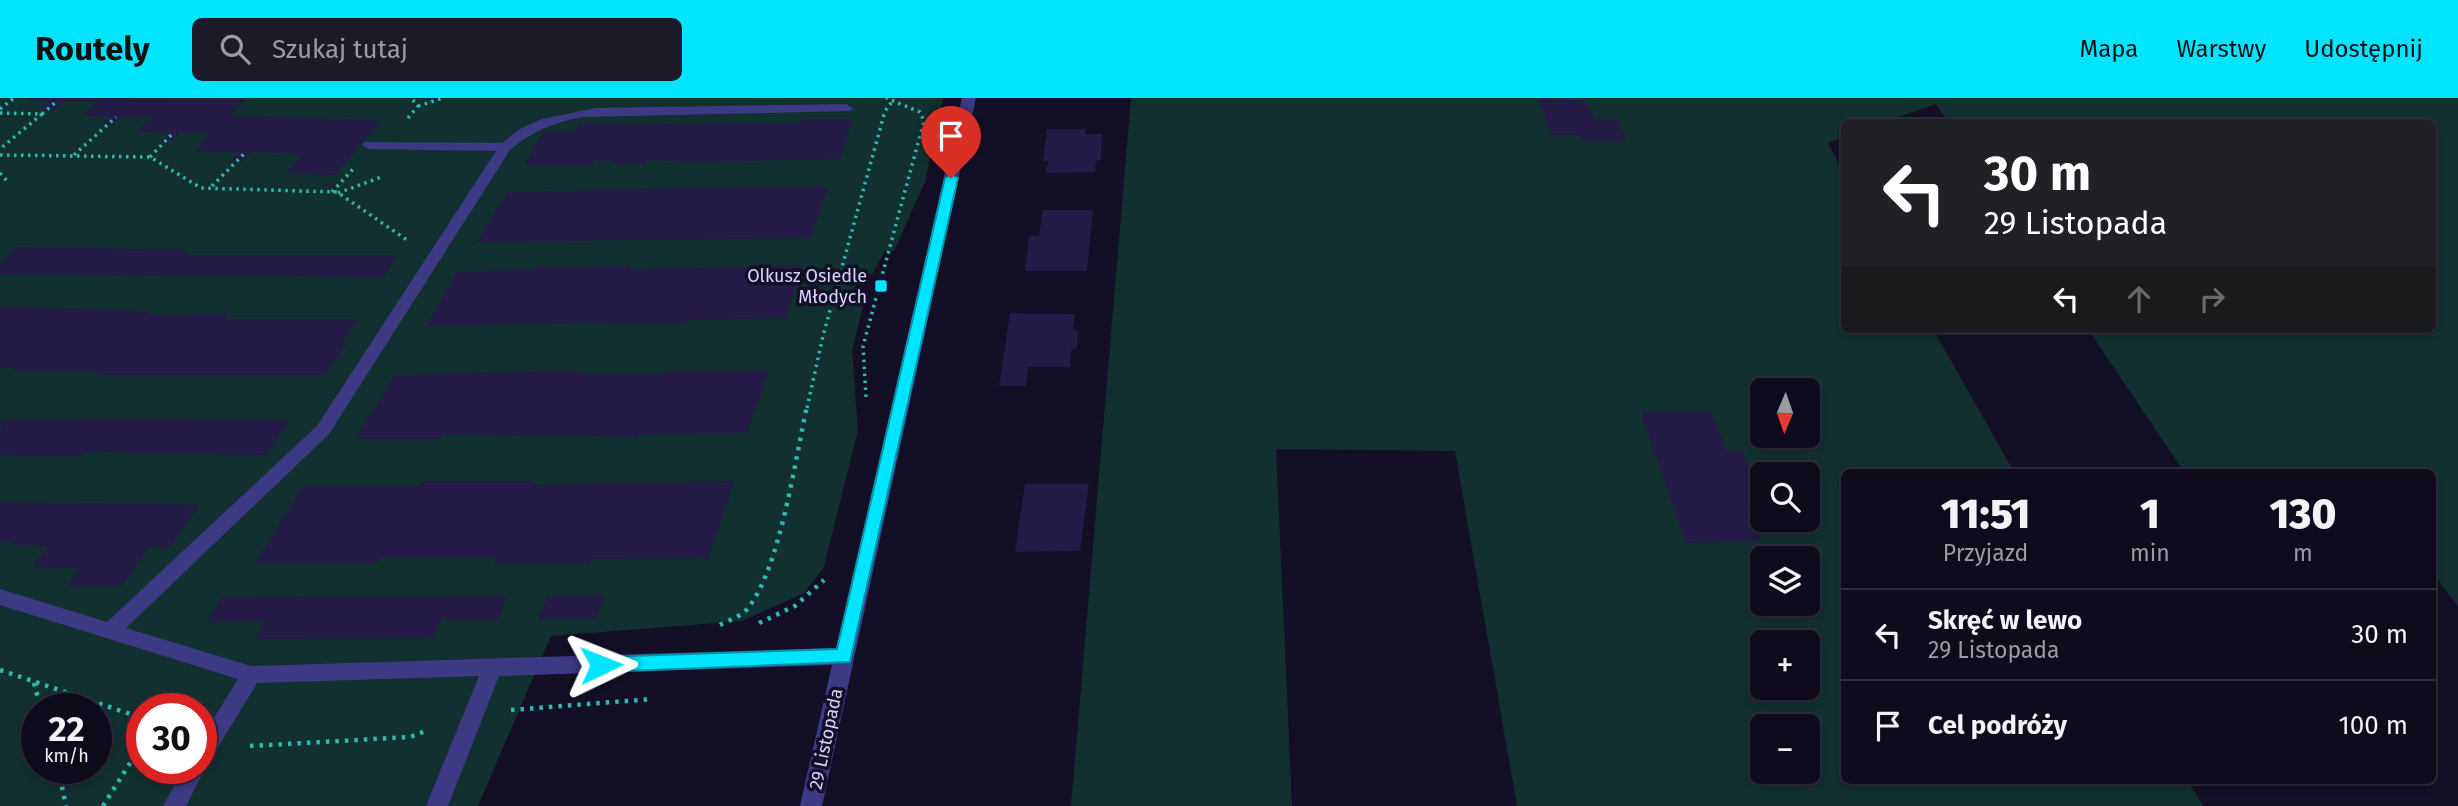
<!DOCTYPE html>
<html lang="pl">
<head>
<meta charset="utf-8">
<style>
	body { margin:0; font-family:"Fira Sans",sans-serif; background:#1c1929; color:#f1f3f6; height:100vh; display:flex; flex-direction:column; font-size:26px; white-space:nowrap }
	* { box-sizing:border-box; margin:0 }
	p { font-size:23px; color:#9b9ba3 }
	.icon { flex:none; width:38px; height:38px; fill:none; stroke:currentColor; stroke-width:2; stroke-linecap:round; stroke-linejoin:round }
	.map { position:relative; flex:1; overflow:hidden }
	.sheet { position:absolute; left:1841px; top:371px; width:595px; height:315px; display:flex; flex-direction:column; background:#0e0b1c; border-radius:10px; box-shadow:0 4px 10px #0003,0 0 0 2px #2e2b3b }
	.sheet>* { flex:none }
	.hud { position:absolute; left:1841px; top:21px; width:595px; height:214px; border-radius:10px; box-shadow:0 4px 10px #0003,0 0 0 2px #2e2b3b; background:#202124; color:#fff; overflow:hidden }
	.needle { width:46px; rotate:182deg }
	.fabs { position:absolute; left:1750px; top:280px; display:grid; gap:14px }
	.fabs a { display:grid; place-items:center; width:70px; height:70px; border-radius:10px; background:#0e0b1c; box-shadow:0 4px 10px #0003,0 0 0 2px #2e2b3b; font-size:35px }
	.speed { position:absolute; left:21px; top:595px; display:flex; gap:14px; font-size:35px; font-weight:700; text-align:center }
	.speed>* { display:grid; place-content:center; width:91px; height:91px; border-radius:50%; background:#0e0b1c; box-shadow:0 4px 10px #0003,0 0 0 2px #2e2b3b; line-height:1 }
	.speed small { font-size:18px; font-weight:400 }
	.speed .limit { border:10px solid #d22; background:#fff; color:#111 }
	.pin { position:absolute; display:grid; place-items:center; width:60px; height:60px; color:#fff; margin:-72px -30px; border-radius:50% 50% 50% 0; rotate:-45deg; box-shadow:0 0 7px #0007 }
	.pin .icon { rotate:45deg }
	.me { position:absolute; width:77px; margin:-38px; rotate:88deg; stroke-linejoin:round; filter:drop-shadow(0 0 5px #0008) }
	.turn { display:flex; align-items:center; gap:24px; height:147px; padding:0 28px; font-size:32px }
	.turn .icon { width:91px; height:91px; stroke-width:2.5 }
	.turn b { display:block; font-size:49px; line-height:60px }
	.lanes { display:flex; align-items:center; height:66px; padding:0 28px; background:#0003; justify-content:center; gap:35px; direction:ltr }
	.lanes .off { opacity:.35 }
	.eta { display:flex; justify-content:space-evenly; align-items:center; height:119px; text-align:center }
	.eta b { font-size:42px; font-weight:800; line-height:49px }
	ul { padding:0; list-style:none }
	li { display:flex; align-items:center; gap:21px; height:91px; padding:0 28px; border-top:2px solid #2e2b3b }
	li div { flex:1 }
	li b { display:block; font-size:26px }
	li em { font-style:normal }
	header { display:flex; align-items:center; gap:42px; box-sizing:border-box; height:98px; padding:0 35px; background:#00e5ff; color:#111 }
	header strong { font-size:33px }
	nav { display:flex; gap:38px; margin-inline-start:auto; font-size:24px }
	.search { width:490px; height:63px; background:#1c1929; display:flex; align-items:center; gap:18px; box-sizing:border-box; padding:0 24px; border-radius:10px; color:#9b9ba3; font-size:26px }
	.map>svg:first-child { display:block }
</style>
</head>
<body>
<header>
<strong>Routely</strong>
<div class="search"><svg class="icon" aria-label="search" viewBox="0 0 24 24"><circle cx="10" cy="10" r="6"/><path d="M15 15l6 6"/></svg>Szukaj tutaj</div>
<nav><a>Mapa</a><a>Warstwy</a><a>Udostępnij</a></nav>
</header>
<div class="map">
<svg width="2458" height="708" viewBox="0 0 2458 708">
	<rect width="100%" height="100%" fill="#130f26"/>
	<!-- green -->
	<path fill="#12302f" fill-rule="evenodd" d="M0,0H943L925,84L894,153H885L872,176L859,177L851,201H865L852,252L858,333L824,469L804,495L742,523L551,538L478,708H0ZM37,611H96V670H37ZM142,611H201V670H142Z
		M1131,0H2458V508L2433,476L2432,374H2184L2088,231H2432V24H1948L1936,6L1885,24H1844V39L1828,45L1844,76V231H1933L2014,374H1844V682L2188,683L2203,708H1517L1455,353L1276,351L1292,708H1071ZM1762,292H1808V338H1762ZM1762,376H1808V422H1762ZM1762,460H1808V506H1762ZM1762,544H1808V590H1762ZM1762,628H1808V674H1762Z"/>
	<!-- building -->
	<path fill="#241b47" d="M28,0L246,1L229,18L381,22L335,77L285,75L303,56L251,54L241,65L230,64L240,54L195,53L211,36L179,35L169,45H159L169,35L137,34L152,19H122L112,27H101L110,19L83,18L98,4H63L52,13H39L50,3L25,2Z
		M1539,0L1587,3L1594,22L1618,21L1626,43H1581L1579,37H1551Z
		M802,21H852L840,61L698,64L647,62L645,66H628L610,65L612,62L595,63L592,67H524L544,34H575L580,26L801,25Z
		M1047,31H1085V36H1102L1101,62L1096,63L1095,74L1046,75L1048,63H1043Z
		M741,89H828L811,140L477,144L508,94Z
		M1043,112H1093L1087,173H1025L1029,138H1039Z
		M18,149L189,152L184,157H398L383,179L0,176V167Z
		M803,167L786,220L688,222L687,225L605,226L606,224L426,228L458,173L535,172L536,169H556L631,168L630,171H648Z
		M0,209L150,213L147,217L228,216L225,221H358L342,245H347L325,277H96L99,273H13L16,270H0Z
		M1010,215L1075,216L1073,230L1078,234L1077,249L1071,253L1070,269H1028L1026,288H999Z
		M769,272L747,335L638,336L637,339L444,336L441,341H355L395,277L559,273H582L580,276H663L664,273Z
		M1711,313L1726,353L1742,352L1762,403V407H1746L1761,443L1686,445L1641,315Z
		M88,320L198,322H290L266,357L85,354L81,358L0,357L1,322H86Z
		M421,383H533L531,387L735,383L708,460L591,461L589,466H494L496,460H379L376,465H255L304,388H419Z
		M1025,386H1089L1080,453L1015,454Z
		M0,404L84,405L200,407L169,450L149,449L121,488H67L80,470L32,469L49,448L9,447L12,443H0Z
		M507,498L497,522H442L433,540L256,541L266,523L206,524L222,499Z
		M548,498H605L596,521H538Z"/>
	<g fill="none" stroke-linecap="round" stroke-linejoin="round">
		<!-- path-far1 -->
		<path stroke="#2fb8b0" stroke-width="3.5" stroke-dasharray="2.5 4.5" stroke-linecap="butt" d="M418,8L443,0
			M0,11L14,0
			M0,15L42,16L0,51
			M42,16L57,3
			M408,20L418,8L411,0
			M0,57L150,59L201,90L337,94L407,142
			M74,57L116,19
			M150,59L173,35
			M0,75L8,84
			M212,88L246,54
			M332,94L354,70
			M338,95L384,78
			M866,299L863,248L924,23L920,14L886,0
			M807,310L823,238L885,13L894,1"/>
		<!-- path -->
		<path stroke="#2fb8b0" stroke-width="4.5" stroke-dasharray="3.5 6" stroke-linecap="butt" d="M759,525L795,508L824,482
			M720,527C729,522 742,518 748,510C780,470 795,362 807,308
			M0,572L142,620
			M34,585L41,611
			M511,612L652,601
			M250,648L410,639L428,632
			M58,670L66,708
			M103,708L142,646"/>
		<!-- minor -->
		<path fill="#3d3a85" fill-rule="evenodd" d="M962,0H976L822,708H800L832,567L499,578L448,708H426L479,578L257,585L206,669L186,708H163L184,670H201V641L238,581L0,507V491L107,524L317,328L496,53L369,51L362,47L364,44L502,45L520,31L542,21L596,10L846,6L853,10L851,13L583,19C555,24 532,33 510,52L329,336L126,530L251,568L836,550Z"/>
	</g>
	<!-- route -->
	<path fill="#00e5ff" stroke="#0095a6" stroke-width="2" d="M951,76L958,80L850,564L601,574L595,572L592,567L595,561L601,559L837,551L945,80Z"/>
	<!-- markers -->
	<rect fill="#00e5ff" stroke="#130f26" stroke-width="2.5" x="874" y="181" width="14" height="14" rx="3.5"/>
	<g text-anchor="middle" stroke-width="7" stroke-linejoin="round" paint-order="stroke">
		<!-- poi labels -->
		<g font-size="18" fill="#d9d4ff" stroke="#130f26" text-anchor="end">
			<text x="867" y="184">Olkusz Osiedle<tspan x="867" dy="21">Młodych</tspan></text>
		</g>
		<!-- street labels -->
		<g font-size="18" fill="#d9d4ff" stroke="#130f26">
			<text transform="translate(826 641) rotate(-78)" y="6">29 Listopada</text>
		</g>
	</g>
</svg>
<div class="fabs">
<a><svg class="needle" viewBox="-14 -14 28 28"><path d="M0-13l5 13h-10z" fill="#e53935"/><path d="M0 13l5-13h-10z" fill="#9b9ba3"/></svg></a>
<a><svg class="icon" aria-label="search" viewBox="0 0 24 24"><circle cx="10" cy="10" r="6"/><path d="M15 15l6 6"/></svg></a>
<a><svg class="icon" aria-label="layers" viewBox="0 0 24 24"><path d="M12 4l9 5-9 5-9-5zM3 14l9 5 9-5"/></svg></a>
<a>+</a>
<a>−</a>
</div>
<div class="speed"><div>22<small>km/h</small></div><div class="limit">30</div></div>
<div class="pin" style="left:951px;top:80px;background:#d93025"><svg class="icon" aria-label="arrive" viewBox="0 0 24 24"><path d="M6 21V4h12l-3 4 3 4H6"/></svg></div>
<svg class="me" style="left:601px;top:567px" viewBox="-20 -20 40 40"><path d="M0-17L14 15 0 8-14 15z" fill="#00e5ff" stroke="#fff" stroke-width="4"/></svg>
<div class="hud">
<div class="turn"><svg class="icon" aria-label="left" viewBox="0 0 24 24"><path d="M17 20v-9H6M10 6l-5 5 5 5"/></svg><div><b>30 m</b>29 Listopada</div></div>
<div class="lanes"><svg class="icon" aria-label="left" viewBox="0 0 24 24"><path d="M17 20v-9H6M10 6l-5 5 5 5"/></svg><svg class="icon off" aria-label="ahead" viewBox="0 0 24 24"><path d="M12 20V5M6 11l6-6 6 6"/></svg><svg class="icon off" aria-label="right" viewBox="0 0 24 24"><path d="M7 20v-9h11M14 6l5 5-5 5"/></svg></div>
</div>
<section class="sheet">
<div class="eta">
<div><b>11:51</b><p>Przyjazd</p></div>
<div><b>1</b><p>min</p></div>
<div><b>130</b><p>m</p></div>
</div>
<ul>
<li><svg class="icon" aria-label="left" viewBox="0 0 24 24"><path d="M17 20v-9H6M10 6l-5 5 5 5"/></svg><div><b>Skręć w lewo</b><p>29 Listopada</p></div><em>30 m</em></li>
<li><svg class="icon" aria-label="arrive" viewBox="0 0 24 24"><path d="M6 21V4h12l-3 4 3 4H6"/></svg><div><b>Cel podróży</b></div><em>100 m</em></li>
</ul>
</section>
</div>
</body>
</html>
